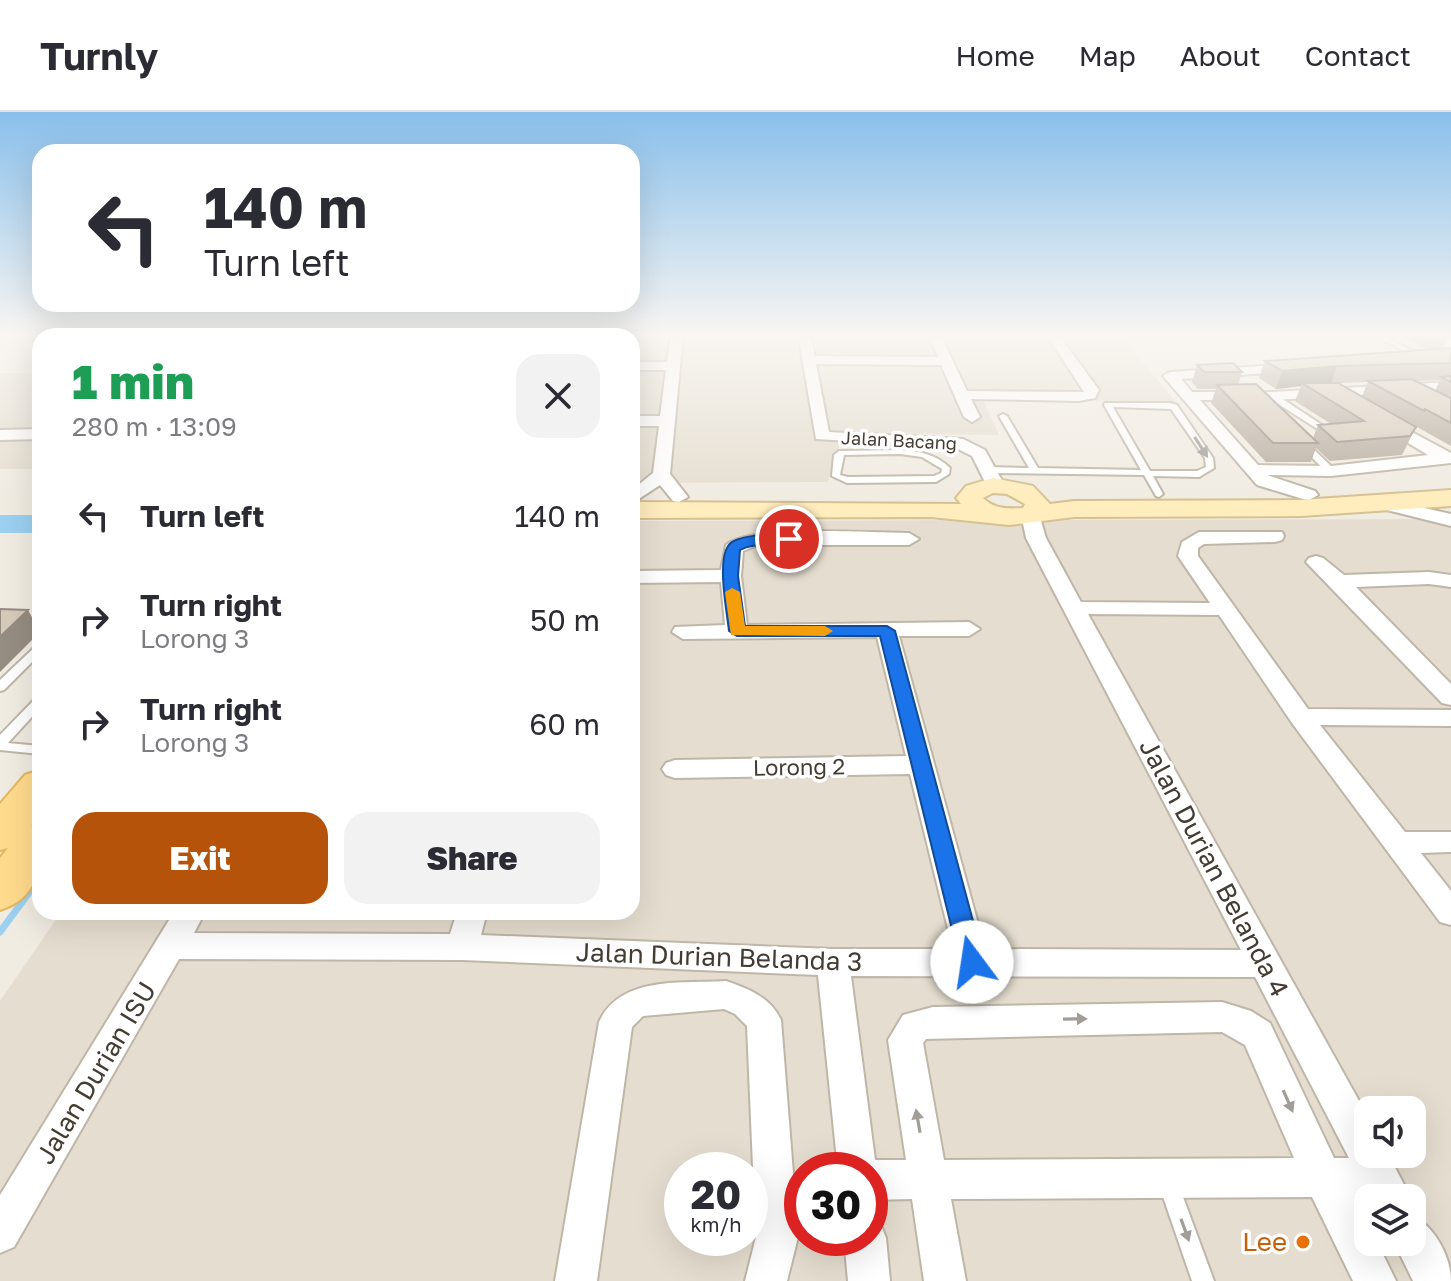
<!DOCTYPE html>
<html lang="en">
<head>
<meta charset="utf-8">
<style>
	body { margin:0; font-family:"Golos Text",sans-serif; background:#f2f2f3; color:#2b2b33; height:100vh; display:flex; flex-direction:column; font-size:30px; white-space:nowrap }
	* { box-sizing:border-box; margin:0 }
	p { font-size:26px; color:#7c7c81 }
	.icon { flex:none; width:44px; height:44px; fill:none; stroke:currentColor; stroke-width:2; stroke-linecap:round; stroke-linejoin:round }
	.map { position:relative; flex:1; overflow:hidden }
	.drawer { position:absolute; left:32px; top:216px; width:608px; height:592px; display:flex; flex-direction:column; background:#fff; border-radius:24px; box-shadow:0 8px 32px #0002 }
	.drawer>* { flex:none }
	.hud { position:absolute; left:32px; top:32px; width:608px; height:168px; border-radius:24px; box-shadow:0 8px 32px #0002; background:#fff; color:#2b2b33; overflow:hidden }
	.tools { position:absolute; left:1354px; top:984px; display:grid; gap:16px }
	.tools a { display:grid; place-items:center; width:72px; height:72px; border-radius:16px; background:#fff; box-shadow:0 8px 32px #0002; font-size:40px }
	.speed { position:absolute; left:664px; top:1040px; display:flex; gap:16px; font-size:40px; font-weight:700; text-align:center }
	.speed>* { display:grid; place-content:center; width:104px; height:104px; border-radius:50%; background:#fff; box-shadow:0 8px 32px #0002; line-height:1 }
	.speed small { font-size:20px; font-weight:400 }
	.speed .limit { border:12px solid #d22; background:#fff; color:#111 }
	.pin { position:absolute; display:grid; place-items:center; width:68px; height:68px; color:#fff; margin:-34px; border:4px solid #fff; border-radius:50%; box-shadow:0 2px 8px #0007 }
	.me { position:absolute; width:88px; margin:-44px; rotate:346deg; stroke-linejoin:round; filter:drop-shadow(0 0 6px #0008) }
	.turn { display:flex; align-items:center; gap:28px; height:168px; padding:0 40px; font-size:36px }
	.turn .icon { width:104px; height:104px; stroke-width:2.5 }
	.turn b { display:block; font-size:56px; line-height:68px }
	.round { display:grid; place-items:center; flex:none; width:84px; height:84px; border-radius:24px; background:#f2f2f3 }
	.head { display:flex; align-items:center; justify-content:space-between; height:136px; padding:0 40px }
	h1 { font-size:48px; font-weight:800; line-height:60px; color:#1e9e55 }
	.button { display:flex; gap:16px; margin-top:auto; padding:16px 40px }
	.button a { flex:1; height:92px; border-radius:24px; background:#b45309; color:#fff; font-size:32px; font-weight:800; line-height:92px; text-align:center }
	.button a+a { background:#f2f2f3; color:#2b2b33 }
	ul { padding:0; list-style:none }
	li { display:flex; align-items:center; gap:24px; height:104px; padding:0 40px }
	li div { flex:1 }
	li b { display:block; font-size:30px }
	li em { font-style:normal }
	header { display:flex; align-items:center; gap:48px; box-sizing:border-box; height:112px; padding:0 40px; background:#fff; border-bottom:2px solid #e1e1e2 }
	header strong { font-size:38px }
	nav { display:flex; gap:44px; margin-inline-start:auto; font-size:28px }
	.map>svg:first-child { display:block }
</style>
</head>
<body>
<header>
<strong>Turnly</strong>
<nav><a>Home</a><a>Map</a><a>About</a><a>Contact</a></nav>
</header>
<div class="map">
<svg width="1451" height="1169" viewBox="0 0 1451 1169">
	<rect width="100%" height="100%" fill="#f1ece2"/>
	<!-- residential -->
	<path fill="#e5ded0" fill-rule="evenodd" d="M461,222H1119L1176,290L983,288L999,323L843,321L828,370L632,371V224Z
		M0,261H40V357H0Z
		M1436,407L1451,411V1169H0V889L61,800H632V409ZM1368,998H1412V1042H1368ZM682,1058H750V1126H682ZM802,1058H870V1126H802ZM1368,1086H1412V1130H1368Z"/>
	<g fill="none" stroke-linecap="round" stroke-linejoin="round">
		<!-- stream -->
		<path stroke="#9cd0f0" stroke-width="7" d="M0,820L40,766"/>
		<!-- river -->
		<path fill="#9cd0f0" fill-rule="evenodd" d="M0,403H40V421H0Z"/>
		<defs>
			<path id="lane" d="M80,222H98V223L84,224Z
				M364,222H370L371,224H365Z
				M1371,222H1379L1417,241L1451,239V243L1414,244Z
				M1269,282H1275L1334,321L1327,323L1269,286Z
				M1105,291H1170L1177,293L1213,346L1214,356L1199,365L1153,364L1163,382L1159,385L1156,384L1144,363L989,361L985,358L989,355L1029,356L999,304L1003,302L1007,304L1038,356L1141,358L1104,293ZM1113,295L1171,297L1205,346L1206,355L1197,359H1150Z
				M1301,331H1307L1334,357V361H1328L1301,335Z
				M900,338C919,339 936,342 950,356L949,362L936,370L847,371L832,364L834,343L839,339ZM900,342L922,345L942,357L941,361L934,364L848,365L840,363L844,343Z
				M0,511H40V517H0Z
				M40,533V542L4,578L0,579V568L36,534Z
				M40,585V596L8,631L40,634V642L0,638V623L36,586Z
				M1169,1063L1176,1066L1214,1169H1192L1159,1073L1162,1066Z"/>
			<path id="street" d="M165,222H179L164,224Z
				M265,222H278L264,224Z
				M458,222H470L457,224Z
				M671,222H683L670,362L688,385L679,390L673,389L660,373L634,390L632,378L653,361L659,314H632V304H660L666,258H632V250H667Z
				M798,222H810L815,244L938,245L928,222H940L967,279L1084,280L1046,222H1058L1099,278L1095,286L1079,289L971,287L980,305L972,310L964,305L941,253L816,252L829,320L963,327L985,338L1005,374L996,379L987,374L972,344L954,335L816,327Z
				M1421,222H1438L1451,228V237Z
				M1293,252L1300,256L1298,259L1181,267L1192,280H1272L1451,270V278L1272,288H1200L1258,353L1331,354L1428,343L1377,312V306L1382,304L1451,341V351L1331,364L1267,363L1315,379L1318,383L1309,388L1303,387L1257,373L1163,264L1170,260Z
				M40,317V327L0,328V318Z
				M1385,387L1451,402V414L1379,396L1376,392Z
				M1030,397L1039,402L1046,426L1081,490L1210,491L1178,444L1182,430L1199,420H1282L1284,424L1282,428L1275,430L1204,432L1198,436V444L1308,597L1451,598V614L1320,613L1405,720H1451V740L1421,741L1451,779V813L1440,810L1292,611L1219,503L1088,502L1368,1005V1042H1388L1411,1086L1354,1085L1368,1112V1130H1377L1396,1169H1353L1312,1085L951,1087L966,1169H924L912,1087L870,1088V1058H838L818,863L462,848L179,847L14,1135L0,1141V1083L174,800H205L194,821L450,822L457,800H487L481,823L833,837H953L910,662L675,666L666,663L662,657L666,651L675,648L906,644L877,525L683,527L672,520L675,515L725,513L721,470L632,471V459L721,458L726,433C751,412 872,421 909,421L919,427L909,433H758L743,439L741,464L747,513L969,510L980,517L969,524H899L985,837L1241,838L1026,426L1021,402ZM851,864L1255,865L1349,1046H1334L1270,911L1251,899L1222,890L933,895L903,903L888,928L906,1048H875ZM1222,920L1245,933L1294,1046L944,1048L923,931L926,927Z
				M1316,444L1323,446L1344,463L1429,460L1451,463V475L1429,472L1356,475L1451,572V593L1442,591L1306,450L1309,446Z
				M726,869C749,877 770,885 781,908L798,1125L787,1169H745L756,1125L747,914L735,902L724,897L643,904L632,915L597,1169H555L599,910C621,863 681,872 726,869Z
				M1412,1104C1434,1113 1451,1145 1451,1169H1413L1394,1130H1412Z
				M870,1108L880,1111L886,1126L890,1169H848L844,1126H870Z"/>
			<path id="secondary" d="M993,366L1033,374L1050,392L1074,389L1301,388L1451,378V394L1301,404L1074,405L1009,413L931,405L632,406V390L961,392L956,386L966,374ZM993,381L1007,382L1025,392L1023,396C1007,397 994,397 983,386Z"/>
			<path id="primary" d="M402,222H423L401,224Z
				M40,658V703L31,714L40,711C40,749 43,785 0,798V746L8,736L0,738V692L25,663Z"/>
		</defs>
		<!-- lane casing -->
		<use href="#lane" stroke="#bfb6a7" stroke-width="4"/>
		<!-- street casing -->
		<use href="#street" stroke="#bfb6a7" stroke-width="4"/>
		<!-- secondary casing -->
		<use href="#secondary" stroke="#d6c192" stroke-width="4"/>
		<!-- primary casing -->
		<use href="#primary" stroke="#e4b75d" stroke-width="4"/>
		<!-- lane -->
		<use href="#lane" fill="#fff" fill-rule="evenodd"/>
		<!-- street -->
		<use href="#street" fill="#fff" fill-rule="evenodd"/>
		<!-- secondary -->
		<use href="#secondary" fill="#ffedbe" fill-rule="evenodd"/>
		<!-- primary -->
		<use href="#primary" fill="#ffdb8d" fill-rule="evenodd"/>
	</g>
	<!-- wall -->
	<path fill="#b8aea0" fill-rule="evenodd" d="M1395,222H1451V225L1449,224L1443,236L1428,237Z
		M1451,236V334L1417,315L1416,317H1415L1402,343L1330,349L1316,336L1311,350H1266L1211,291L1216,277H1198L1192,270L1197,253L1242,260L1238,273L1313,326L1318,313L1331,312L1295,289L1301,274L1276,277L1259,266L1265,249ZM1440,268L1435,279L1415,269ZM1368,270L1362,284L1339,271Z"/>
	<!-- shaded-wall -->
	<path fill="#968d82" d="M1337,254L1331,271H1302L1301,274L1276,277L1282,259Z
		M28,498L40,520L0,560V525Z"/>
	<!-- building -->
	<path fill="#d6caba" stroke="#968d82" stroke-width="2" d="M1451,236V251L1337,254L1282,259L1265,249Z
		M1233,251L1242,260H1204L1197,253Z
		M1451,264V270L1441,265Z
		M1411,267L1451,286V311L1425,297L1424,299L1368,269Z
		M1302,271H1338L1416,315L1410,324L1337,330L1318,313L1364,309Z
		M1256,272L1318,331H1273L1217,273Z
		M0,497L28,498L0,525Z"/>
	<!-- one-way arrows -->
	<defs><path id="oneway-solid" d="M-6-.8H1V-3.2L6.5 0L1 3.2V.8H-6Z" transform="scale(2)"/></defs>
	<g fill="#a19e98">
		<use href="#oneway-solid" transform="translate(1201 335) rotate(57)"/>
		<use href="#oneway-solid" transform="translate(1075 907) rotate(-1)"/>
		<use href="#oneway-solid" transform="translate(1288 989) rotate(66)"/>
		<use href="#oneway-solid" transform="translate(918 1009) rotate(-100)"/>
		<use href="#oneway-solid" transform="translate(1185 1118) rotate(70)"/>
	</g>
	<!-- sky -->
	<linearGradient id="sky" x2="0" y2="1"><stop stop-color="#89bfeb"/><stop offset="0.58" stop-color="#f9f6f2"/><stop offset="1" stop-color="#f9f6f2" stop-opacity="0"/></linearGradient>
	<rect width="1451" height="386" fill="url(#sky)"/>
	<!-- route -->
	<path fill="#1a73e8" stroke="#114b97" stroke-width="2" d="M758,423H789L796,427C781,438 757,428 740,438L738,464L745,514H887L895,519L984,850L980,858L972,861L963,858L960,850L880,524H737L729,519C727,500 717,450 728,434C733,426 749,425 758,423Z"/>
	<!-- slow -->
	<path fill="#f59e0b" d="M732,476L740,480L745,514H825L833,519L825,524L731,523L725,480Z"/>
	<!-- markers -->
	<circle fill="#e8710a" stroke="#fff" stroke-width="3" cx="1303" cy="1130" r="8"/>
	<g text-anchor="middle" stroke-width="7" stroke-linejoin="round" paint-order="stroke">
		<!-- far-street labels -->
		<g font-size="18" fill="#433c32" stroke="#fff">
			<text transform="translate(899 329) rotate(3)" y="6">Jalan Bacang</text>
		</g>
		<!-- street labels -->
		<g font-size="22" fill="#433c32" stroke="#fff">
			<text transform="translate(799 655) rotate(-1)" y="8">Lorong 2</text>
		</g>
		<!-- near-street labels -->
		<g font-size="26" fill="#433c32" stroke="#fff">
			<text transform="translate(1214 756) rotate(62)" y="9">Jalan Durian Belanda 4</text>
			<text transform="translate(719 845) rotate(2)" y="9">Jalan Durian Belanda 3</text>
			<text transform="translate(96 961) rotate(-59)" y="9">Jalan Durian ISU</text>
		</g>
		<!-- near-food labels -->
		<g font-size="26" fill="#c56008" stroke="#fff" text-anchor="end">
			<text x="1287" y="1139">Lee</text>
		</g>
	</g>
</svg>
<div class="tools">
<a><svg class="icon" aria-label="sound" viewBox="0 0 24 24"><path d="M4 9h4l5-4v14l-5-4H4zM17 9q2 3 0 6"/></svg></a>
<a><svg class="icon" aria-label="layers" viewBox="0 0 24 24"><path d="M12 4l9 5-9 5-9-5zM3 14l9 5 9-5"/></svg></a>
</div>
<div class="speed"><div>20<small>km/h</small></div><div class="limit">30</div></div>
<div class="pin" style="left:789px;top:427px;background:#d93025"><svg class="icon" aria-label="arrive" viewBox="0 0 24 24"><path d="M6 21V4h12l-3 4 3 4H6"/></svg></div>
<svg class="me" style="left:972px;top:850px" viewBox="-20 -20 40 40"><circle r="19" fill="#fff"/><path d="M0-13L10 11 0 6-10 11z" fill="#1a73e8"/></svg>
<div class="hud">
<div class="turn"><svg class="icon" aria-label="left" viewBox="0 0 24 24"><path d="M17 20v-9H6M10 6l-5 5 5 5"/></svg><div><b>140 m</b>Turn left</div></div>
</div>
<section class="drawer">
<div class="head"><div><h1>1 min</h1><p>280 m · 13:09</p></div><a class="round"><svg class="icon" aria-label="close" viewBox="0 0 24 24"><path d="M6 6l12 12M18 6L6 18"/></svg></a></div>
<ul>
<li><svg class="icon" aria-label="left" viewBox="0 0 24 24"><path d="M17 20v-9H6M10 6l-5 5 5 5"/></svg><div><b>Turn left</b></div><em>140 m</em></li>
<li><svg class="icon" aria-label="right" viewBox="0 0 24 24"><path d="M7 20v-9h11M14 6l5 5-5 5"/></svg><div><b>Turn right</b><p>Lorong 3</p></div><em>50 m</em></li>
<li><svg class="icon" aria-label="right" viewBox="0 0 24 24"><path d="M7 20v-9h11M14 6l5 5-5 5"/></svg><div><b>Turn right</b><p>Lorong 3</p></div><em>60 m</em></li>
</ul>
<div class="button"><a>Exit</a><a>Share</a></div>
</section>
</div>
</body>
</html>
